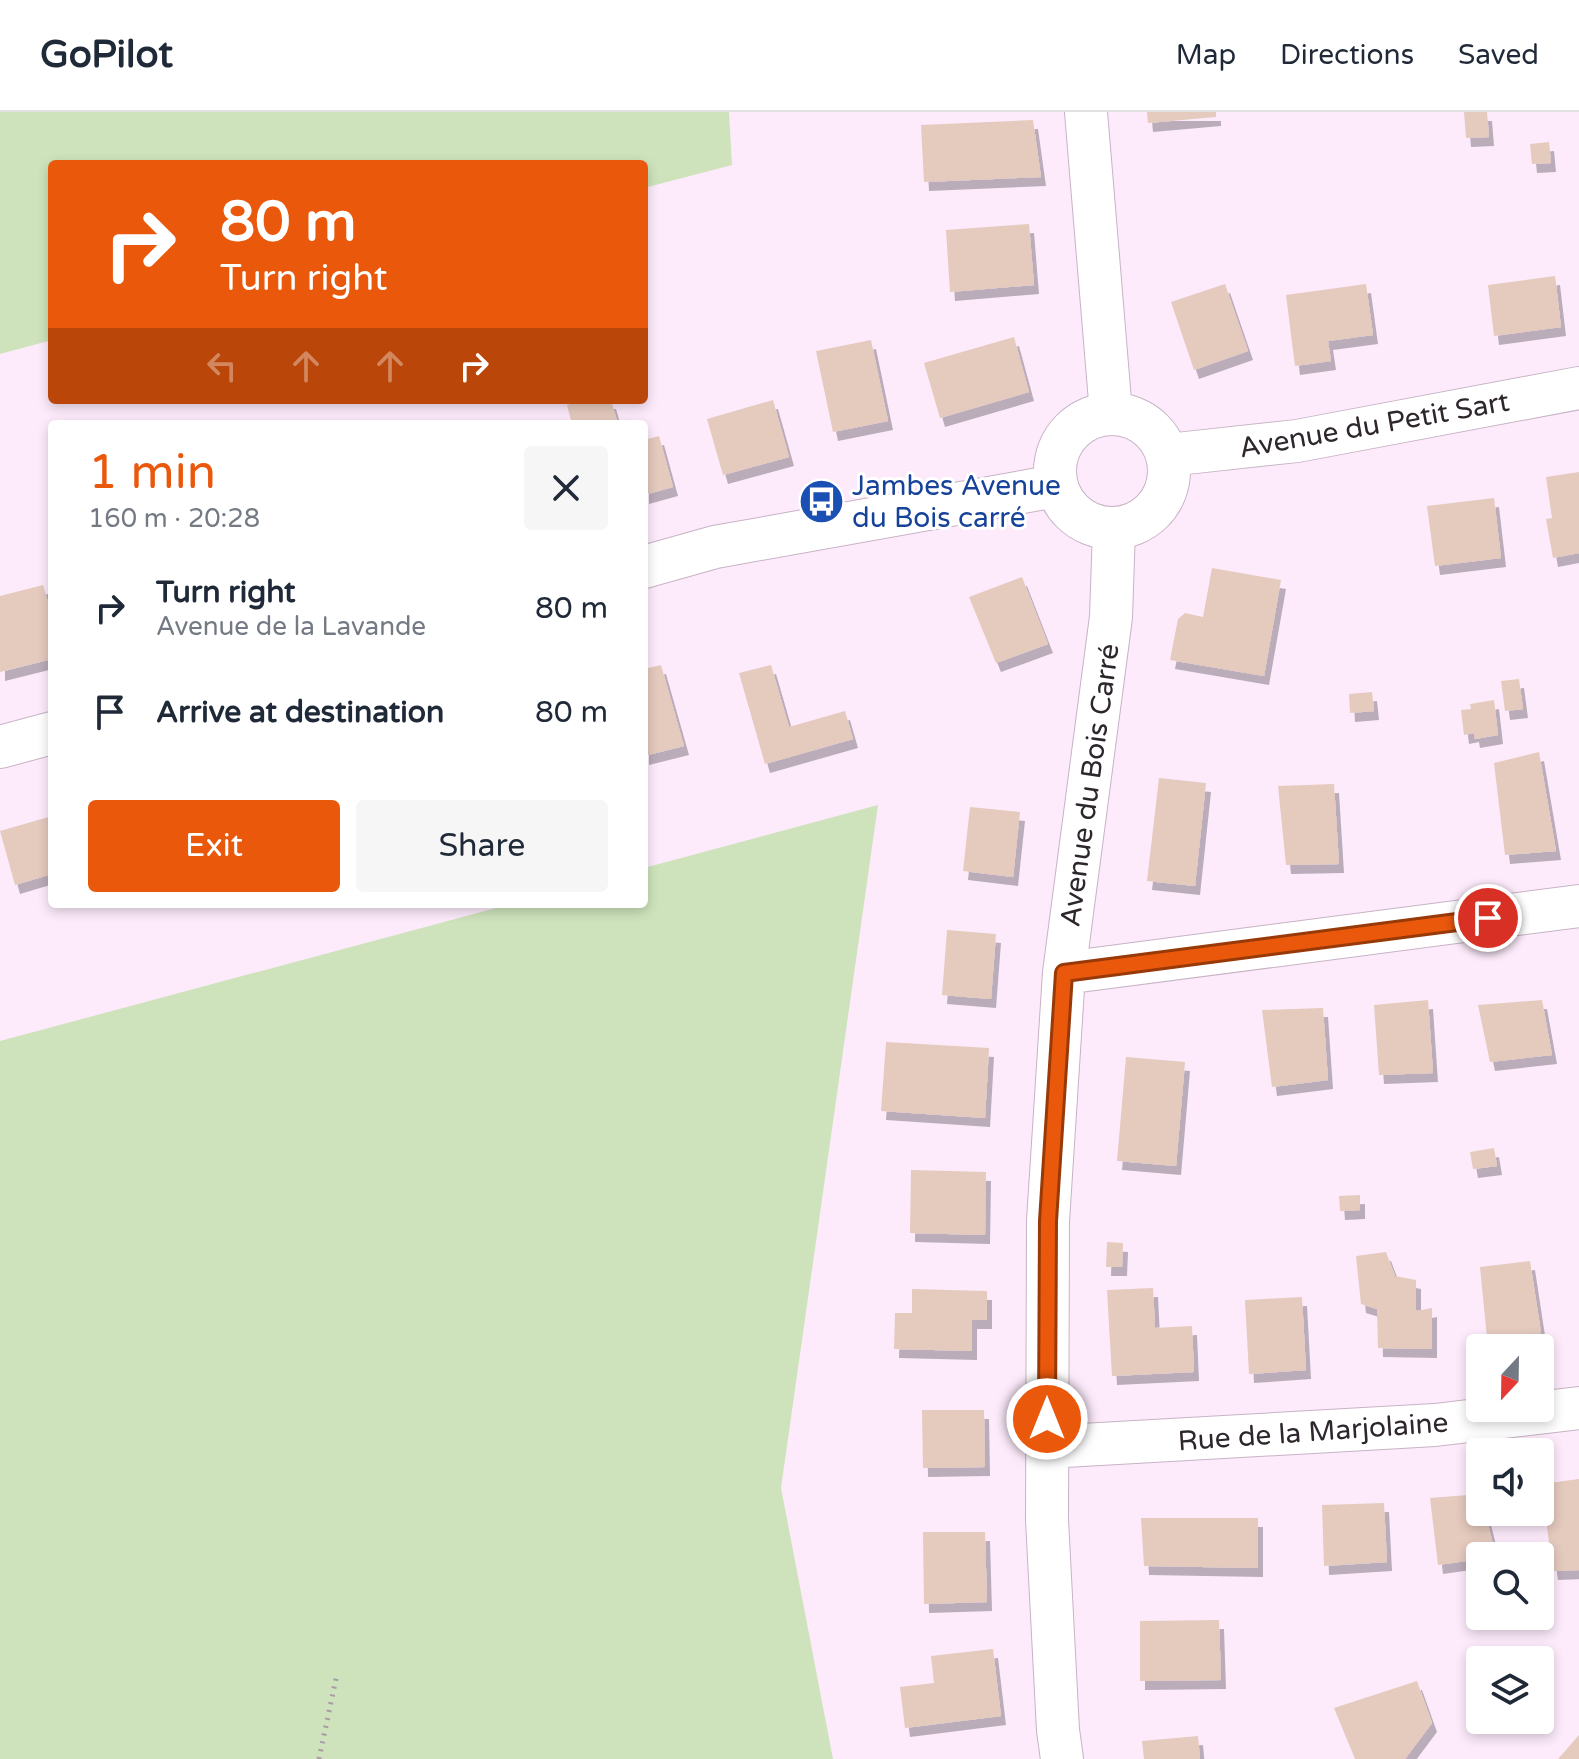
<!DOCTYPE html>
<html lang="en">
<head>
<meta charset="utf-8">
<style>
	body { margin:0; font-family:"Varela Round",sans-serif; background:#f6f6f7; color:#1f2937; height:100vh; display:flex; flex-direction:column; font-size:30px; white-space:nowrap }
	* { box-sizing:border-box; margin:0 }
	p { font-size:26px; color:#747a83 }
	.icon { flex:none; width:44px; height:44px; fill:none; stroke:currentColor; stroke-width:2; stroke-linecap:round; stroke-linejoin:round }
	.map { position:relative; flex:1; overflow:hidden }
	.drawer { position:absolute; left:48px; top:308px; width:600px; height:488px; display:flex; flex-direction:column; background:#fff; border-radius:8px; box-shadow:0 4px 12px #0003 }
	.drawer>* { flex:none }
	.guide { position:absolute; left:48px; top:48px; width:600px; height:244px; border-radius:8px; box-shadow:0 4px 12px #0003; background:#ea580c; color:#fff; overflow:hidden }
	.needle { width:52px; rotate:202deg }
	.fabs { position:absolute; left:1466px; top:1222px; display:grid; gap:16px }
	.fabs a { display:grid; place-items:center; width:88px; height:88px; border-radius:8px; background:#fff; box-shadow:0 4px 12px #0003; font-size:40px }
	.pin { position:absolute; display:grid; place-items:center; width:68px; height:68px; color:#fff; margin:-34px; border:4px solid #fff; border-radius:50%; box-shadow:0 2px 8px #0007 }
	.me { position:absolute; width:88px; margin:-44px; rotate:0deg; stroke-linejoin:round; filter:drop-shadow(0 0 6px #0008) }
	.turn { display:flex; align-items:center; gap:28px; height:168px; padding:0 40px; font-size:36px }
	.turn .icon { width:104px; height:104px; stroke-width:2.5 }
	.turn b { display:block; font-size:56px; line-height:68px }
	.lanes { display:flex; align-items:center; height:76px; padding:0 40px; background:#0003; justify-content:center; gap:40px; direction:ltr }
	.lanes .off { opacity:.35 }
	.round { display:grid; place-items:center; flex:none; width:84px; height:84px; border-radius:8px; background:#f6f6f7 }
	.summary { display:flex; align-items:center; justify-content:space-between; height:136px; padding:0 40px }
	h1 { font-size:48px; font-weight:600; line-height:60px; color:#ea580c }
	.action { display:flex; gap:16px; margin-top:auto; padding:16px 40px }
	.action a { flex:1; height:92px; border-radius:8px; background:#ea580c; color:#fff; font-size:32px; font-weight:600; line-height:92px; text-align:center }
	.action a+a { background:#f6f6f7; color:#1f2937 }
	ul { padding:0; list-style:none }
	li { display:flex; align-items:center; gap:24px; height:104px; padding:0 40px }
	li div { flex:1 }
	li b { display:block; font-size:30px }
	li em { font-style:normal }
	header { display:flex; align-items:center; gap:48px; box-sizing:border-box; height:112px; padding:0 40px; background:#fff; border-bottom:2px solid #e0e1e3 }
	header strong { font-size:38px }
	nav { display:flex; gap:44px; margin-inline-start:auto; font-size:28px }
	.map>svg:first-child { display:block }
</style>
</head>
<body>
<header>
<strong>GoPilot</strong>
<nav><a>Map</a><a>Directions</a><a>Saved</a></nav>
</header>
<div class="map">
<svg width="1579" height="1647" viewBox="0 0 1579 1647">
	<defs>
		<filter id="shadow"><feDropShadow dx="5" dy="9" stdDeviation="0" flood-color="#0004"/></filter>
	</defs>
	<rect width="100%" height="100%" fill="#fdebfb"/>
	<!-- green -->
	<path fill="#cee3bc" d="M0,0H729L732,53L644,76V52H52V228L0,242Z
		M878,693L781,1376L833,1647H0V929L511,792H644V756Z"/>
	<!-- building -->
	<path fill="#e5cabe" filter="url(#shadow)" d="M1147,0H1216V5L1148,11Z
		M1464,0H1487L1489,25L1466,26Z
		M1033,8L1041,65L924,70L921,13Z
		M1549,30L1551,51L1532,52L1530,32Z
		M1029,112L1034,173L950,180L946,118Z
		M1555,164L1561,215L1494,224L1488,173Z
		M1225,172L1248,239L1194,258L1171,190Z
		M1366,172L1373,223L1328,229L1331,249L1295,254L1286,183Z
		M1014,225L1029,280L940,306L924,251Z
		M871,228L888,309L833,320L816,239Z
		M586,288H611L618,312H572L567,293Z
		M773,288L789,345L723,363L707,307Z
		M659,324L673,375L644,383V328Z
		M1579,360V441L1553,446L1546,407L1552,406L1546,365Z
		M1494,386L1501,446L1435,454L1427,394Z
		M1212,456L1281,468L1264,564L1170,548L1178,507L1185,501L1203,505Z
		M1022,465L1048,532L996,551L969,485Z
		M43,473L49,494H52V547L0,560V484Z
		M661,553L684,634L644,644V557Z
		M771,553L789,615L845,599L853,627L765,652L739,561Z
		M1519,567L1523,597L1505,599L1501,569Z
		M1372,580L1374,599L1350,601L1349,582Z
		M1494,588L1498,623L1475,627L1474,621L1464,623L1461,598L1471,597L1470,592Z
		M1539,640L1556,739L1505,743L1494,651Z
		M1159,666L1206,671L1195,774L1147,769Z
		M1334,672L1339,752L1286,753L1278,674Z
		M970,695L1020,700L1013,765L963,759Z
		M52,704V762L15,773L0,719Z
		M947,818L996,822L991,887L942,883Z
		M1428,888L1433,961L1379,963L1374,893Z
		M1542,888L1552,943L1490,950L1478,893Z
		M1323,896L1328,968L1272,975L1262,898Z
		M886,930L989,936L985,1006L881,999Z
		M1126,945L1185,950L1176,1054L1117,1049Z
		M1494,1036L1497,1054L1473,1057L1470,1040Z
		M911,1058L986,1060L985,1123L910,1121Z
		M1360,1083V1098L1340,1099L1339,1084Z
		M1107,1130L1123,1131L1122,1155H1106Z
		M1386,1140L1395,1164L1416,1168V1199L1432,1196V1237L1378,1236L1377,1197L1361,1192L1356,1144Z
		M1530,1149L1541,1221L1487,1226L1480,1155Z
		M1153,1176L1155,1216L1192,1214L1194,1260L1112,1264L1107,1178Z
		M912,1177L987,1179V1208H972V1239L894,1237L895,1201H912Z
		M1302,1185L1306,1258L1249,1262L1245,1188Z
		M922,1298H984L985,1355L923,1356Z
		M1579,1367V1458L1553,1459L1541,1372Z
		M1480,1382V1400H1485L1496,1444H1480V1447L1438,1453L1430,1386Z
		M1384,1391L1387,1450L1324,1454L1322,1393Z
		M1141,1406H1258V1456L1144,1454Z
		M923,1420H985L987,1490L924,1492Z
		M1219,1508L1221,1568L1140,1569V1509Z
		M993,1537L1001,1604L905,1616L900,1575L934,1571L931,1544Z
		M1417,1569L1432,1611L1405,1647H1355L1334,1596Z
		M1579,1623V1647H1558Z
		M1198,1624L1200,1647H1144L1142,1629Z"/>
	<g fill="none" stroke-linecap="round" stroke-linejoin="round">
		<defs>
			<path id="street" d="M1086,0L1111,301
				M1055 359a57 57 0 1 1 114 0a57 57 0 1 1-114 0Z
				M1168,343L1297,329L1579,276
				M644,455L715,435L1056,374
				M0,635L52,621
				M1064,861L1579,794
				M1047,1335L1435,1313L1579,1296
				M1062,1647L1058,1618L1047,1408L1048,1109L1064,861L1111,505L1114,417"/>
		</defs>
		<!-- street casing -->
		<use href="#street" stroke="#c7b3c5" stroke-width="44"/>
		<!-- path -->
		<path stroke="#a99ba7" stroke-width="5" stroke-dasharray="2 6" stroke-linecap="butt" d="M319,1647L337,1562"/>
		<!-- street -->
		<use href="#street" stroke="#fff" stroke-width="42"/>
	</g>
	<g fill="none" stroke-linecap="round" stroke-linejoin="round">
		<defs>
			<path id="route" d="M1047,1307L1048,1109L1064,861L1488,806"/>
		</defs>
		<!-- route casing -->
		<use href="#route" stroke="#983908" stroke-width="20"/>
		<!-- route -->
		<use href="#route" stroke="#ea580c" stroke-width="14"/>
	</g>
	<!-- icons -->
	<defs>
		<symbol id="bus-disc" viewBox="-11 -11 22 22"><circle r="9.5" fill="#1a4fb4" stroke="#fff"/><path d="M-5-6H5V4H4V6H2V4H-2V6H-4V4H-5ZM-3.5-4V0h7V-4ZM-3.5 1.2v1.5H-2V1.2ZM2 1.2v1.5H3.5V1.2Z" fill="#fff"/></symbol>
	</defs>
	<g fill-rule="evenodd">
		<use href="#bus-disc" x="796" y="364" width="51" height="51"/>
	</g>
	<g text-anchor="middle" stroke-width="6" stroke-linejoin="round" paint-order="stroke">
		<!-- street labels -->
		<g font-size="28" fill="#2e262d" stroke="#fff">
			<text transform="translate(1374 312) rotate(-10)" y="10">Avenue du Petit Sart</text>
			<text transform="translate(1089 673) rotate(-82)" y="10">Avenue du Bois Carré</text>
			<text transform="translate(1313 1319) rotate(-4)" y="10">Rue de la Marjolaine</text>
		</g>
		<!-- transit labels -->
		<g font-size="28" fill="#164399" stroke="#fff" text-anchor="start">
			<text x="852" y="383">Jambes Avenue<tspan x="852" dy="32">du Bois carré</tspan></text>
		</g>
	</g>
</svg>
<div class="fabs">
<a><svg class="needle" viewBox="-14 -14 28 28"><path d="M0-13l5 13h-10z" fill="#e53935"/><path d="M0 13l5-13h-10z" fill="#747a83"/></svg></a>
<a><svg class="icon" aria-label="sound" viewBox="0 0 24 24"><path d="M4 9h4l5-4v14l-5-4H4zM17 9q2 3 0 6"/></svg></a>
<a><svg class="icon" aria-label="search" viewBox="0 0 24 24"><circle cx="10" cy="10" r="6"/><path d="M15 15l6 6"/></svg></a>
<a><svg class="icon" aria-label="layers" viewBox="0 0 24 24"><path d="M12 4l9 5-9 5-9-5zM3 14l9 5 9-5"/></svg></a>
</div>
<div class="pin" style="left:1488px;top:806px;background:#d93025"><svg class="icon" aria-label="arrive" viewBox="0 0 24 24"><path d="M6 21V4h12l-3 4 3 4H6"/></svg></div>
<svg class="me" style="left:1047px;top:1307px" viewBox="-20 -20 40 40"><circle r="17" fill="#ea580c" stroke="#fff" stroke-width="3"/><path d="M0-11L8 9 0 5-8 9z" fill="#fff"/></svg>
<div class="guide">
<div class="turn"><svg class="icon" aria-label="right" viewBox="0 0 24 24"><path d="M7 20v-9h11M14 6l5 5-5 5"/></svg><div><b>80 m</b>Turn right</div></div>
<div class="lanes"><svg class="icon off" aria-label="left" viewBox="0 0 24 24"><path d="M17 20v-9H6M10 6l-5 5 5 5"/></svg><svg class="icon off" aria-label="ahead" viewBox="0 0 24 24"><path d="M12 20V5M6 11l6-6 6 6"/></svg><svg class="icon off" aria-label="ahead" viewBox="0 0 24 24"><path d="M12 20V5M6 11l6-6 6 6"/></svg><svg class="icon" aria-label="right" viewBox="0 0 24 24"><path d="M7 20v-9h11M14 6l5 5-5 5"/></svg></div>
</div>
<section class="drawer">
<div class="summary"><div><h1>1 min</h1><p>160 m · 20:28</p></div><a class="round"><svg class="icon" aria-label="close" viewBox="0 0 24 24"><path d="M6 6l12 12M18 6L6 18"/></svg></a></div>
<ul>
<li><svg class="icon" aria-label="right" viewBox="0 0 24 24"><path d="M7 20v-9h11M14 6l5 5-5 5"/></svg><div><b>Turn right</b><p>Avenue de la Lavande</p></div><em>80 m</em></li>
<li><svg class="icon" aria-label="arrive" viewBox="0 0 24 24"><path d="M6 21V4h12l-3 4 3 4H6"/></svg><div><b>Arrive at destination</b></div><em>80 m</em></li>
</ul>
<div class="action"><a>Exit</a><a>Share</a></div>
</section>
</div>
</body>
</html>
